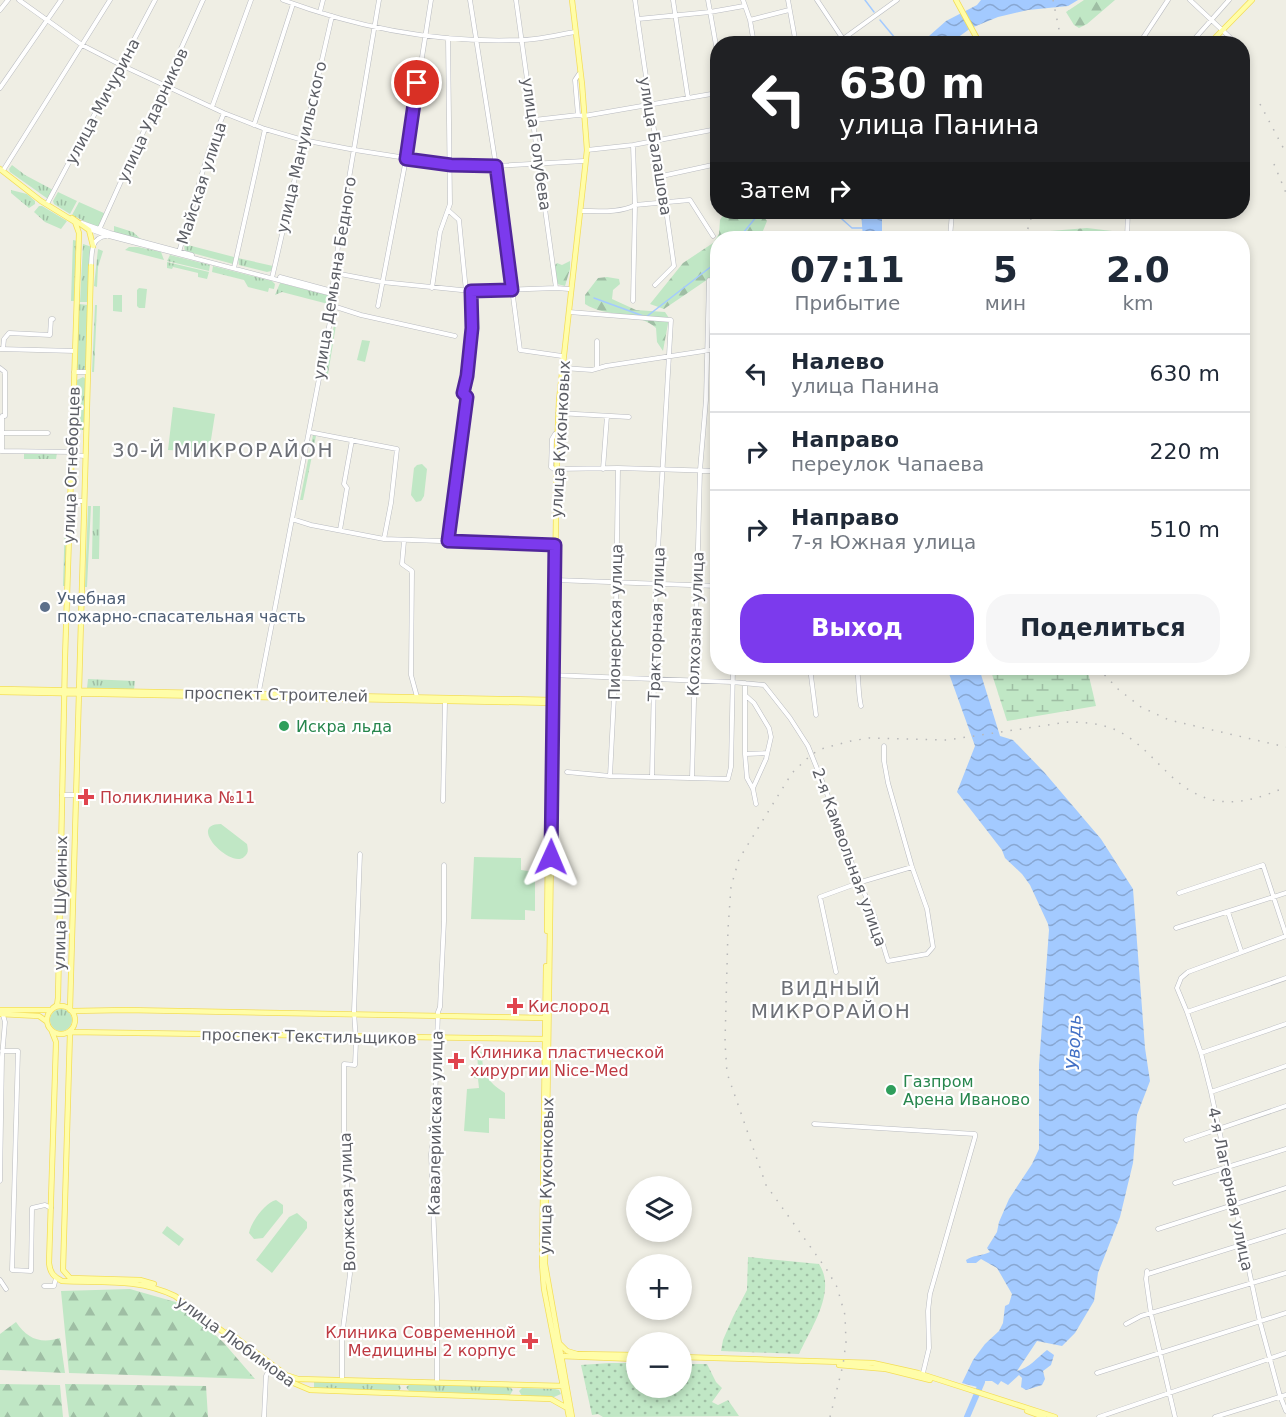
<!DOCTYPE html>
<html lang="ru">
<head>
<meta charset="utf-8">
<style>
	body { margin:0; font-family:"DejaVu Sans",sans-serif; background:#f6f6f7; color:#1f2937; height:100vh; display:flex; flex-direction:column; font-size:22px; white-space:nowrap }
	* { box-sizing:border-box; margin:0 }
	p { font-size:20px; color:#747a83 }
	.icon { flex:none; width:33px; height:33px; fill:none; stroke:currentColor; stroke-width:2; stroke-linecap:round; stroke-linejoin:round }
	.map { position:relative; flex:1; overflow:hidden }
	.side { position:absolute; left:710px; top:231px; width:540px; height:444px; display:flex; flex-direction:column; background:#fff; border-radius:24px; box-shadow:0 3px 9px #0003 }
	.side>* { flex:none }
	.banner { position:absolute; left:710px; top:36px; width:540px; height:183px; border-radius:24px; box-shadow:0 3px 9px #0003; background:#202124; color:#fff; overflow:hidden }
	.buttons { position:absolute; left:626px; top:1176px; display:grid; gap:12px }
	.buttons a { display:grid; place-items:center; width:66px; height:66px; border-radius:50%; background:#fff; box-shadow:0 3px 9px #0003; font-size:30px }
	.pin { position:absolute; display:grid; place-items:center; width:51px; height:51px; color:#fff; margin:-26px; border:3px solid #fff; border-radius:50%; box-shadow:0 2px 6px #0007 }
	.me { position:absolute; width:66px; margin:-33px; rotate:1deg; stroke-linejoin:round; filter:drop-shadow(0 0 4px #0008) }
	.turn { display:flex; align-items:center; gap:21px; height:126px; padding:0 30px; font-size:27px }
	.turn .icon { width:78px; height:78px; stroke-width:2.5 }
	.turn b { display:block; font-size:42px; line-height:51px }
	.then { display:flex; align-items:center; height:57px; padding:0 30px; background:#0003; gap:12px; font-size:22px }
	.eta { display:flex; justify-content:space-evenly; align-items:center; height:102px; text-align:center }
	.eta b { font-size:36px; font-weight:600; line-height:42px }
	.primary-button { display:flex; gap:12px; margin-top:auto; padding:12px 30px }
	.primary-button a { flex:1; height:69px; border-radius:24px; background:#7c3aed; color:#fff; font-size:24px; font-weight:600; line-height:69px; text-align:center }
	.primary-button a+a { background:#f6f6f7; color:#1f2937 }
	ul { padding:0; list-style:none }
	li { display:flex; align-items:center; gap:18px; height:78px; padding:0 30px; border-top:2px solid #e0e1e3 }
	li div { flex:1 }
	li b { display:block; font-size:22px }
	li em { font-style:normal }
	.map>svg:first-child { display:block }
</style>
</head>
<body>
<div class="map">
<svg width="1286" height="1417" viewBox="0 0 1286 1417">
	<defs>
		<pattern id="grass-tufts" width="24" height="20" patternUnits="userSpaceOnUse" patternTransform="scale(1.5)"><rect width="24" height="20" fill="#c0e7c5"/><path d="M3 7l-1-3M5 7V3M7 7l1-3M15 17l-1-3M17 17v-4M19 17l1-3" fill="none" stroke="#9fbea4"/></pattern>
		<pattern id="forest-firs" width="22" height="20" patternUnits="userSpaceOnUse" patternTransform="scale(1.5)"><rect width="22" height="20" fill="#c0e7c5"/><path d="M5 1l3.5 6h-7zM16 11l3.5 6h-7z" fill="#9fbea4"/></pattern>
		<pattern id="wetland-marsh" width="20" height="14" patternUnits="userSpaceOnUse" patternTransform="scale(1.5)"><rect width="20" height="14" fill="#c0e7c5"/><path d="M1 5h8M5 5V1M11 12h8M15 12V8" fill="none" stroke="#9fbea4"/></pattern>
		<pattern id="garden-dots" width="8" height="8" patternUnits="userSpaceOnUse" patternTransform="scale(1.5)"><rect width="8" height="8" fill="#c0e7c5"/><path d="M2 2h.1M6 6h.1" fill="none" stroke="#9fbea4" stroke-width="1.8" stroke-linecap="round"/></pattern>
		<pattern id="water-waves" width="16" height="10" patternUnits="userSpaceOnUse" patternTransform="scale(1.5)"><rect width="16" height="10" fill="#a3caff"/><path d="M0 5q4-4 8 0t8 0" fill="none" stroke="#88a7d2"/></pattern>
	</defs>
	<rect width="100%" height="100%" fill="#efeee4"/>
	<!-- grass -->
	<path fill="url(#grass-tufts)" d="M12,165L25,175L55,191L48,199L10,172L9,169Z
		M11,190L27,194L35,201V204L29,208L11,193Z
		M58,192L77,201L70,214L54,204L53,201Z
		M79,202L106,214L98,228L72,215Z
		M39,206H42L67,221L61,229L45,222L34,212Z
		M114,226L133,232L143,241L114,233Z
		M73,240L78,241L76,246L74,301H71Z
		M83,244L92,247L89,302H80Z
		M184,244L234,257L233,264L185,251Z
		M129,247H138L161,252L164,260L125,250Z
		M98,249L103,251L98,267L97,287L94,286Z
		M170,255L210,265L209,271L167,261Z
		M238,258L273,266L271,271L267,272L239,265Z
		M167,262L209,272L207,279L198,277V273L173,267L172,269L167,268Z
		M213,266L272,281L275,284L274,289L269,288L268,292L248,287L244,280L212,272Z
		M280,283L327,295L331,298L332,305L282,292L275,295Z
		M79,304L88,305L86,371H80L77,368Z
		M95,305H97L94,372H92Z
		M334,325H336L327,380L323,379Z
		M83,377L87,380L85,430H76L77,380Z
		M313,435L316,436L303,500H300Z
		M24,453H57L56,459H24Z
		M88,506H91L87,587H85Z
		M93,506H100L99,559H92Z
		M65,518H67L65,586H63Z
		M88,679L135,681L134,690L87,688Z
		M50 1020a11 11 0 1 1 22 0a11 11 0 1 1-22 0Z
		M316,1381L399,1383L401,1388L398,1392L314,1388V1382Z
		M410,1384L510,1387L513,1390L510,1395L409,1391L406,1387Z
		M522,1388L555,1389L559,1390L561,1394L554,1397L522,1396L519,1391Z"/>
	<!-- forest -->
	<path fill="url(#forest-firs)" d="M1084,0H1115L1087,24L1079,28L1074,25L1066,12Z
		M725,212H760L767,221L760,238H717V273L664,309L650,304L683,263L713,243L719,234L720,220Z
		M1087,228L1112,231L1110,238H1046L1050,231Z
		M570,261V269L565,286L557,284L554,266L557,263L562,265Z
		M607,277L619,279L620,284L613,290L612,299L636,310L665,312L669,318L663,351L657,342L656,328C640,312 604,317 585,304V295L598,278Z
		M130,1289L179,1303L223,1342L255,1379L69,1373L61,1291Z
		M16,1322C27,1339 41,1344 60,1338L65,1373L0,1370V1334Z
		M0,1384L60,1385L63,1417H0Z
		M65,1384L206,1386L208,1417H69Z"/>
	<!-- wetland -->
	<path fill="url(#wetland-marsh)" d="M990,668H1087L1096,706L1007,721Z"/>
	<!-- park -->
	<path fill="#c0e7c5" d="M139,288L147,289L145,308H139L137,306V290Z
		M113,295H122V312L113,311Z
		M362,340L370,341L365,362L357,360Z
		M173,407L215,414L210,446L206,452L168,450Z
		M422,464L427,469L424,496L421,501L416,502L411,495L414,468L417,465Z
		M221,824L247,844C248,849 249,853 244,857C231,869 186,824 221,824Z
		M474,857L521,858V870L535,872V911L525,910V920L471,919Z
		M477,1051L482,1052C482,1074 487,1081 505,1093V1119L489,1118V1133L464,1131L467,1089L479,1088L478,1079L470,1077L471,1069L478,1068Z
		M276,1200L283,1205V1213L263,1238L254,1239L249,1233C251,1222 265,1203 276,1200Z
		M297,1213L307,1222V1228L272,1273L256,1260L289,1217Z
		M167,1226L184,1239L179,1246L162,1233Z"/>
	<!-- garden -->
	<path fill="url(#garden-dots)" d="M748,1257L819,1264C837,1291 811,1328 799,1354L721,1351L723,1340L733,1317L747,1290Z
		M609,1363H636V1388H681V1364H707L716,1382L722,1388L712,1402L718,1405L728,1400L739,1416L603,1417L598,1414L592,1415L581,1365Z"/>
	<!-- water -->
	<path fill="url(#water-waves)" d="M981,0H1078L1068,6L1028,10L998,17L971,28L950,43L920,44L946,21L977,5Z
		M861,212H882V238H863Z
		M947,668H979L1000,736L1013,740L1044,772L1101,839L1133,889L1145,1048L1150,1081L1137,1115L1133,1163L1120,1217L1098,1273L1094,1301L1075,1333L1062,1346L1037,1341L1017,1371C1029,1368 1037,1358 1047,1350L1054,1355L1051,1365L1043,1371L1045,1379L1042,1385L1026,1390L1021,1387L1022,1378L1019,1375L1008,1385L1001,1381L998,1385L992,1381H985L981,1388L962,1383L973,1360L985,1344L999,1331L1003,1323L1005,1306L1009,1304L1012,1294L997,1268L981,1259L976,1263H967L966,1260C973,1255 982,1256 990,1252L987,1248L997,1232L999,1222L1009,1199L1032,1164L1039,1149V1065L1049,930L1048,924L1030,885L1022,874L1005,858L1002,850L957,792L975,746Z"/>
	<g fill="none" stroke-linecap="round" stroke-linejoin="round">
		<!-- stream -->
		<path stroke="#a3caff" stroke-width="1.5" d="M865,0L874,12
			M880,20L900,44
			M834,212L852,228H863
			M739,238L757,216L768,212
			M594,298L646,317L717,262"/>
		<!-- river -->
		<path stroke="#a3caff" stroke-width="6" d="M967,1417L982,1382"/>
		<defs>
			<path id="minor" d="M19,0L82,45L121,65L224,113L265,129L303,140L355,150L451,165L496,166L584,161
				M283,0C358,28 440,43 520,40C538,40 557,35 575,32
				M470,0L496,166L520,350L562,356
				M516,0L556,288
				M635,0C647,89 662,177 674,266L655,285
				M673,0L688,98
				M708,0L717,51
				M743,0L750,20L754,44
				M788,0L796,44
				M817,0L843,39
				M1190,0L1236,43
				M0,10L8,0
				M320,12L323,0
				M638,19L710,12L744,6
				M750,20L789,10
				M836,44L897,0
				M1139,44L1168,0
				M1190,44L1229,0
				M579,74L575,80L578,115L584,116L717,93
				M0,88L61,0
				M212,107L251,0
				M534,120L578,115
				M254,125L293,4
				M587,150L633,145L717,129
				M4,169L110,0
				M662,176L717,164
				M48,202L155,0
				M714,204L717,203
				M449,211L459,220L466,291
				M582,211C598,211 621,213 635,205L690,200L713,236
				M82,223L110,233L192,255
				M89,229L109,236L332,294
				M99,230L203,0
				M768,238L769,234
				M950,238L952,212
				M1127,238L1128,212
				M179,252L209,150L224,113
				M91,266C92,254 90,238 106,236
				M234,268L265,129
				M335,273L382,282L471,291L556,288L569,289
				M280,277L332,291
				M272,278L332,16
				M432,288L440,232L450,204L448,38
				M633,301L635,205L633,145
				M333,306L361,315L455,336
				M378,306L406,159L431,0
				M569,312L671,320L656,584L652,777
				M0,349L75,351
				M3,349L4,339L9,333L50,335L51,319H53
				M0,368L5,372V416H2V451
				M563,368L592,370L606,366L717,349
				M597,368V341
				M74,372H88
				M558,413L629,417
				M309,432L397,449L391,503L384,539
				M1,433H48
				M1,451L72,452
				M71,455L85,456
				M554,469L551,467L552,439L555,434
				M556,469L618,468L717,471
				M603,469L607,416
				M70,501H84
				M292,519L311,525L384,539L553,545
				M340,530L347,488L344,484L352,440
				M404,541L402,564L412,571L411,675L417,697
				M448,541L467,397L463,393L467,376L472,328L471,291
				M555,580L717,586
				M810,668L816,715
				M857,668C859,681 858,693 861,706
				M550,675L732,682L764,685L790,718L808,746L842,831L852,864L875,918L888,961L927,954L933,947L927,909L912,867L888,783L884,761V746
				M745,683V754L747,778L753,789L756,804
				M745,695L754,703L769,728L771,737L766,759L753,788
				M258,696L333,306L332,291L340,232L379,0
				M745,754L767,753
				M567,772L610,776L728,779L731,767L733,668
				M610,776L615,677L618,468
				M692,778L700,470L706,400L709,280
				M62,795H75
				M443,801L445,702
				M1179,893L1263,865L1286,935
				M1228,912L1241,951
				M1176,928L1286,893
				M1286,936L1188,972L1181,978L1177,988L1187,1012L1201,1053L1211,1092L1260,1322L1280,1396L1286,1411
				M836,972L820,897L861,882L912,867
				M1187,1012L1286,978
				M2,1051H18L12,1270L31,1271L32,1208L45,1205L51,1208
				M1201,1053L1286,1024
				M1211,1092L1286,1066
				M814,1124L975,1134V1137L930,1294L928,1311L929,1348L922,1377
				M1186,1140L1286,1106
				M0,1181L2,1057L5,1022L3,1015
				M1175,1183L1286,1149
				M1158,1229L1286,1188
				M1147,1271L1146,1279L1151,1314L1175,1417
				M1148,1274L1286,1231
				M0,1280L6,1289
				M44,1286H54L56,1278
				M1126,1324L1141,1316L1286,1273
				M1097,1373L1286,1313
				M342,1380V1336L350,1274L346,1229L348,1163L344,1153V1064L355,1065L356,1042L354,1011L360,854
				M437,1382V1304L431,1154L434,1134L438,1012L440,1007L444,921V865
				M264,1417L266,1376L272,1365
				M1099,1417L1286,1353
				M1215,1417L1286,1395"/>
			<path id="major" d="M956,0L980,44
				M1209,44L1252,0
				M0,169L41,201L75,222L79,233L65,658L58,998L57,1005L53,1008
				M72,218L89,230L93,246
				M0,689L553,700
				M0,692L553,703
				M547,931L549,750
				M546,966L542,1264L544,1289L569,1417
				M47 1020a14 14 0 1 1 28 0a14 14 0 1 1-28 0Z
				M0,1010H50
				M70,1010L91,266
				M72,1011L126,1010L546,1018
				M0,1014L39,1016L46,1021
				M52,1032L56,1042L49,1263C50,1273 54,1277 62,1281C102,1283 138,1278 175,1296L291,1382L310,1390L551,1399L567,1408
				M70,1032L63,1270L70,1278L140,1280L154,1284
				M70,1032L547,1039
				M228,1332L286,1375L298,1379L565,1386
				M559,1343L567,1351L577,1354L636,1355
				M560,1356L636,1359
				M681,1357L873,1363L918,1373L1055,1417
				M839,1365L886,1369L930,1380
				M1027,1411L1044,1417
				M572,1417L545,1264L557,447L559,400L587,150L582,84L572,0"/>
		</defs>
		<!-- minor casing -->
		<use href="#minor" stroke="#b9bbc0" stroke-width="5"/>
		<!-- major casing -->
		<use href="#major" stroke="#f4de58" stroke-width="6"/>
		<!-- minor -->
		<use href="#minor" stroke="#fff" stroke-width="4"/>
		<!-- major -->
		<use href="#major" stroke="#fffda8" stroke-width="4.5"/>
		<!-- rail -->
		<path stroke="#b7b7b8" stroke-width="1.5" stroke-dasharray="1.5 8" stroke-linecap="butt" d="M1053,0L1062,44
			M1260,104L1286,153
			M1274,164L1286,193
			M1025,238L1033,212
			M1098,668L1118,689L1141,707L1169,720L1286,747
			M830,1417L843,1365L846,1342L845,1315L837,1287L827,1270L766,1185L727,1073L725,1042L728,929L731,887L739,859L792,773L812,754L824,748L851,741L869,738L947,740L1068,722C1086,722 1106,724 1122,733C1141,744 1155,761 1171,776C1209,811 1242,806 1286,787"/>
	</g>
	<g fill="none" stroke-linecap="round" stroke-linejoin="round">
		<defs>
			<path id="route" d="M417,83L406,159L451,165L496,166L512,290L471,291L472,328L467,376L463,393L467,397L448,541L555,545L551,857"/>
		</defs>
		<!-- route casing -->
		<use href="#route" stroke="#51269a" stroke-width="15"/>
		<!-- route -->
		<use href="#route" stroke="#7c3aed" stroke-width="10"/>
	</g>
	<!-- markers -->
	<circle fill="#5c6f8a" stroke="#fff" stroke-width="2" cx="45" cy="607" r="6"/>
	<g fill="#2e9e5b" stroke="#fff" stroke-width="2">
		<circle cx="284" cy="726" r="6"/>
		<circle cx="891" cy="1090" r="6"/>
	</g>
	<g fill="#e0444e" stroke="#fff" stroke-width="2">
		<path d="M83 788h6v6h6v6h-6v6h-6v-6h-6v-6h6z"/>
		<path d="M512 997h6v6h6v6h-6v6h-6v-6h-6v-6h6z"/>
		<path d="M453 1052h6v6h6v6h-6v6h-6v-6h-6v-6h6z"/>
		<path d="M527 1332h6v6h6v6h-6v6h-6v-6h-6v-6h6z"/>
	</g>
	<g text-anchor="middle" stroke-width="4.5" stroke-linejoin="round" paint-order="stroke">
		<!-- street labels -->
		<g font-size="16" fill="#5c5e65" stroke="#fff">
			<text transform="translate(102 101) rotate(-62)" y="6">улица Мичурина</text>
			<text transform="translate(152 115) rotate(-65)" y="6">улица Ударников</text>
			<text transform="translate(537 144) rotate(82)" y="6">улица Голубева</text>
			<text transform="translate(656 146) rotate(81)" y="6">улица Балашова</text>
			<text transform="translate(301 147) rotate(-77)" y="6">улица Мануильского</text>
			<text transform="translate(201 183) rotate(-72)" y="6">Майская улица</text>
			<text transform="translate(334 278) rotate(-81)" y="6">улица Демьяна Бедного</text>
			<text transform="translate(560 439) rotate(-87)" y="6">улица Куконковых</text>
			<text transform="translate(71 465) rotate(-88)" y="6">улица Огнеборцев</text>
			<text transform="translate(615 622) rotate(-89)" y="6">Пионерская улица</text>
			<text transform="translate(656 624) rotate(-88)" y="6">Тракторная улица</text>
			<text transform="translate(695 624) rotate(-88)" y="6">Колхозная улица</text>
			<text transform="translate(276 694) rotate(1)" y="6">проспект Строителей</text>
			<text transform="translate(850 857) rotate(70)" y="6">2-я Камвольная улица</text>
			<text transform="translate(60 903) rotate(-89)" y="6">улица Шубиных</text>
			<text transform="translate(309 1036) rotate(1)" y="6">проспект Текстильщиков</text>
			<text transform="translate(435 1123) rotate(-89)" y="6">Кавалерийская улица</text>
			<text transform="translate(546 1176) rotate(-89)" y="6">улица Куконковых</text>
			<text transform="translate(1231 1189) rotate(78)" y="6">4-я Лагерная улица</text>
			<text transform="translate(347 1202) rotate(-92)" y="6">Волжская улица</text>
			<text transform="translate(236 1341) rotate(36)" y="6">улица Любимова</text>
		</g>
		<!-- service labels -->
		<g font-size="16" fill="#4e5e75" stroke="#fff" text-anchor="start">
			<text x="57" y="604">Учебная<tspan x="57" dy="18">пожарно-спасательная часть</tspan></text>
		</g>
		<!-- leisure labels -->
		<g font-size="16" fill="#27864d" stroke="#fff" text-anchor="start">
			<text x="296" y="732">Искра льда</text>
			<text x="903" y="1087">Газпром<tspan x="903" dy="18">Арена Иваново</tspan></text>
		</g>
		<!-- health labels -->
		<g font-size="16" fill="#be3a42" stroke="#fff" text-anchor="start">
			<text x="100" y="803">Поликлиника №11</text>
			<text x="528" y="1012">Кислород</text>
			<text x="470" y="1058">Клиника пластической<tspan x="470" dy="18">хирургии Nice-Med</tspan></text>
			<text x="516" y="1338" text-anchor="end">Клиника Современной<tspan x="516" dy="18">Медицины 2 корпус</tspan></text>
		</g>
		<!-- water labels -->
		<g font-size="18" font-style="italic" fill="#4370c5" stroke="#fff">
			<text transform="translate(1074 1042) rotate(-88)" y="6">Уводь</text>
		</g>
		<!-- quarter labels -->
		<g font-size="20" letter-spacing="1.5" fill="#6d7077" stroke="#fff">
			<text x="223" y="457">30-Й МИКРОРАЙОН</text>
			<text x="831" y="995">ВИДНЫЙ<tspan x="831" dy="23">МИКРОРАЙОН</tspan></text>
		</g>
	</g>
</svg>
<div class="buttons">
<a><svg class="icon" aria-label="layers" viewBox="0 0 24 24"><path d="M12 4l9 5-9 5-9-5zM3 14l9 5 9-5"/></svg></a>
<a>+</a>
<a>−</a>
</div>
<div class="pin" style="left:417px;top:83px;background:#d93025"><svg class="icon" aria-label="arrive" viewBox="0 0 24 24"><path d="M6 21V4h12l-3 4 3 4H6"/></svg></div>
<svg class="me" style="left:551px;top:857px" viewBox="-20 -20 40 40"><path d="M0-17L14 15 0 8-14 15z" fill="#7c3aed" stroke="#fff" stroke-width="4"/></svg>
<div class="banner">
<div class="turn"><svg class="icon" aria-label="left" viewBox="0 0 24 24"><path d="M17 20v-9H6M10 6l-5 5 5 5"/></svg><div><b>630 m</b>улица Панина</div></div>
<div class="then">Затем<svg class="icon" aria-label="right" viewBox="0 0 24 24"><path d="M7 20v-9h11M14 6l5 5-5 5"/></svg></div>
</div>
<section class="side">
<div class="eta">
<div><b>07:11</b><p>Прибытие</p></div>
<div><b>5</b><p>мин</p></div>
<div><b>2.0</b><p>km</p></div>
</div>
<ul>
<li><svg class="icon" aria-label="left" viewBox="0 0 24 24"><path d="M17 20v-9H6M10 6l-5 5 5 5"/></svg><div><b>Налево</b><p>улица Панина</p></div><em>630 m</em></li>
<li><svg class="icon" aria-label="right" viewBox="0 0 24 24"><path d="M7 20v-9h11M14 6l5 5-5 5"/></svg><div><b>Направо</b><p>переулок Чапаева</p></div><em>220 m</em></li>
<li><svg class="icon" aria-label="right" viewBox="0 0 24 24"><path d="M7 20v-9h11M14 6l5 5-5 5"/></svg><div><b>Направо</b><p>7-я Южная улица</p></div><em>510 m</em></li>
</ul>
<div class="primary-button"><a>Выход</a><a>Поделиться</a></div>
</section>
</div>
</body>
</html>
